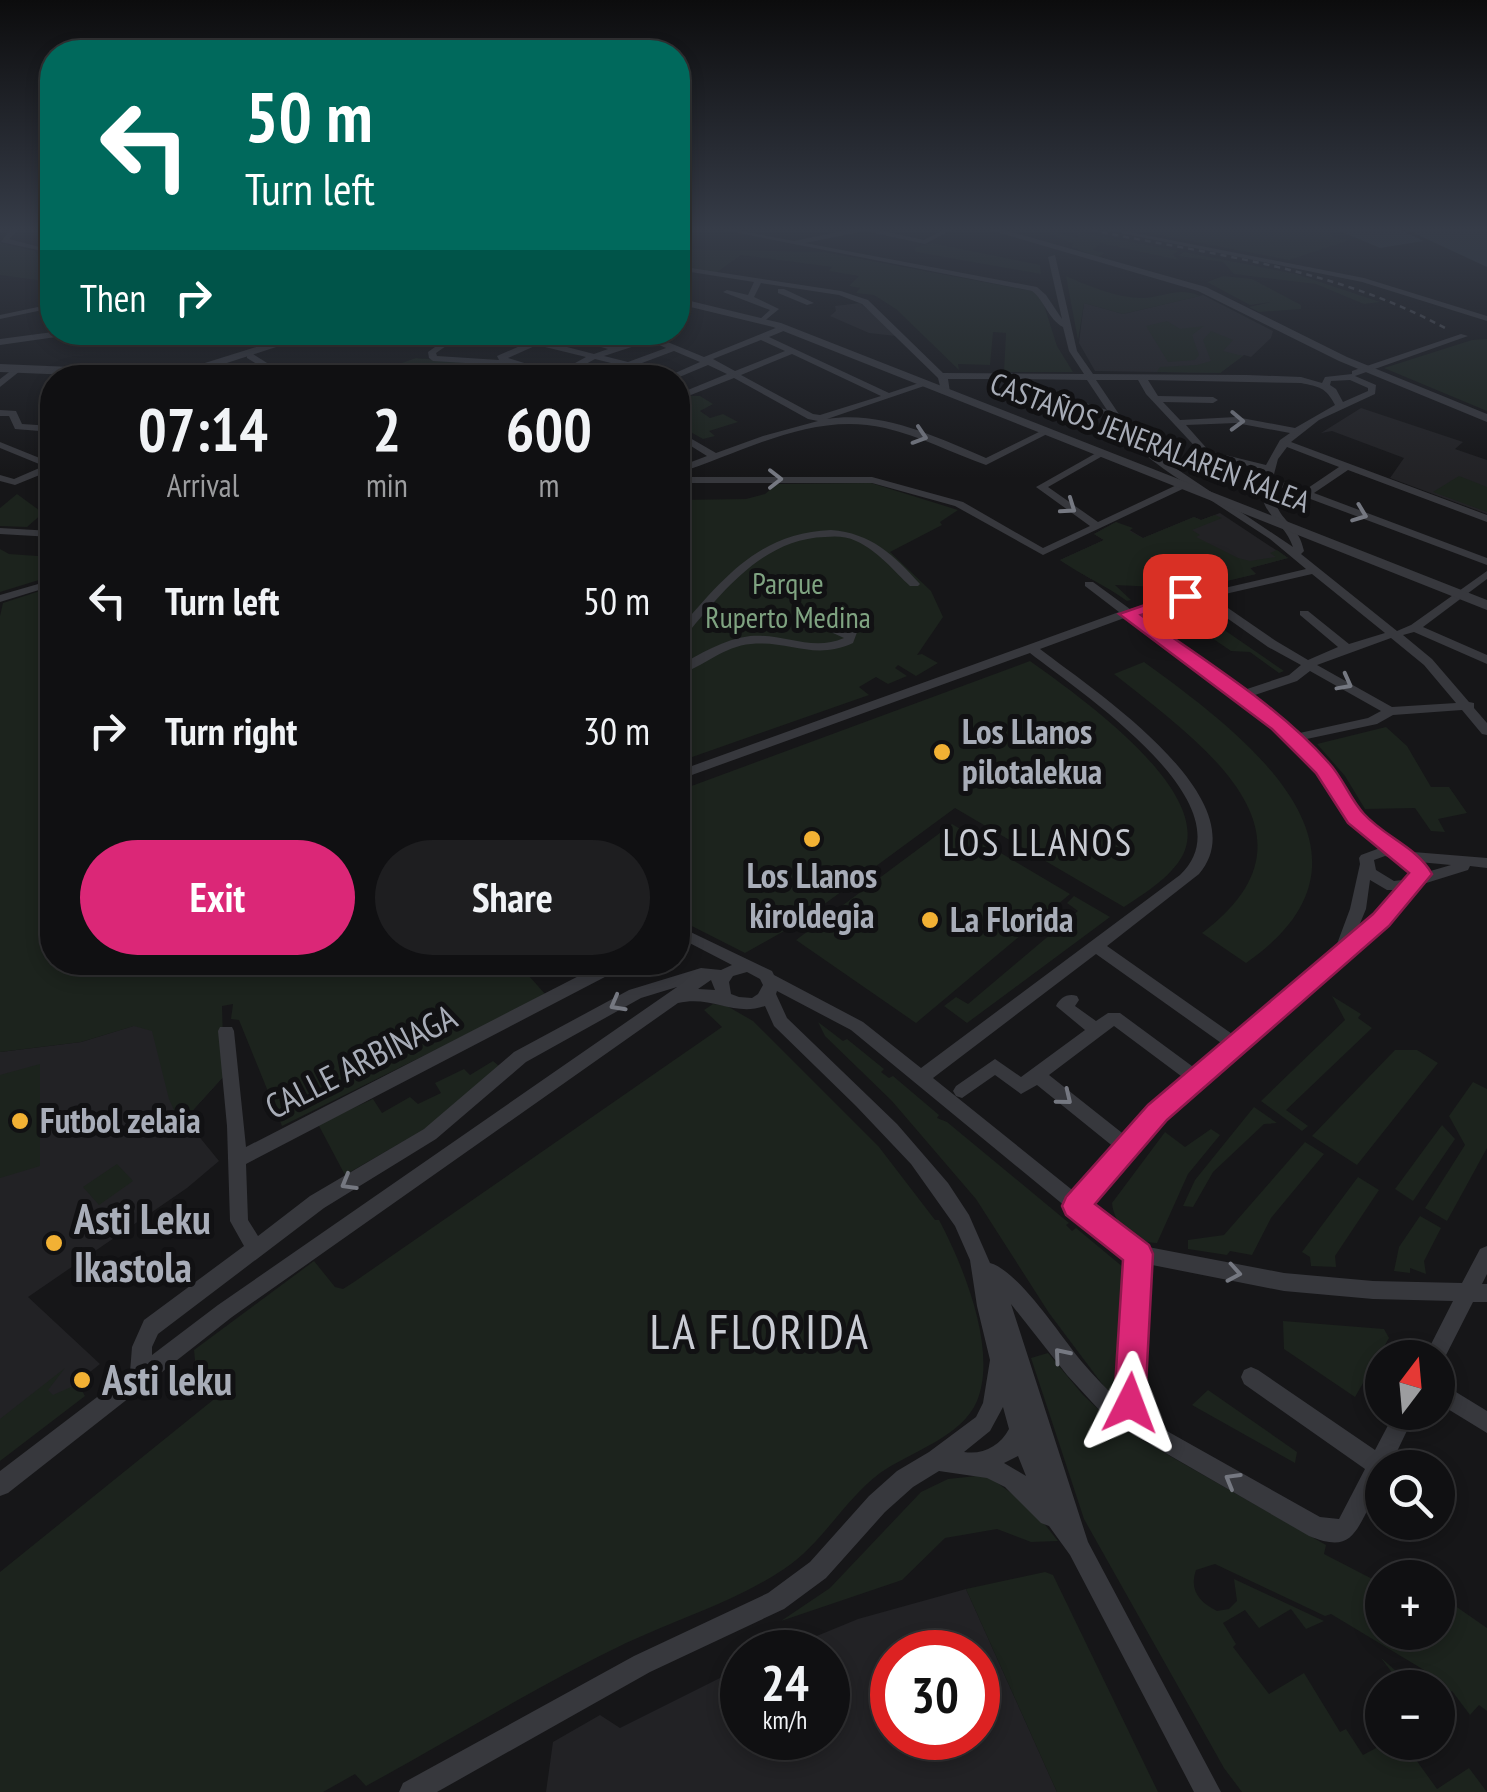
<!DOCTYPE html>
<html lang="en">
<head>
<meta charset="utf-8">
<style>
	body { margin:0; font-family:"PT Sans Narrow",sans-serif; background:#1e1e20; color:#f1f3f6; height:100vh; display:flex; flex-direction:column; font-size:38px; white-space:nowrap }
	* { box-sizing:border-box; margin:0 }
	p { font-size:32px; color:#9c9d9f }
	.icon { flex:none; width:55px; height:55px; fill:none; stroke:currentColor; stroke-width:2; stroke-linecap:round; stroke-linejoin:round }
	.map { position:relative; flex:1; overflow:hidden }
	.details { position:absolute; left:40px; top:365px; width:650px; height:610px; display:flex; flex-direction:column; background:#101012; border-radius:40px; box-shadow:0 5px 15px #0003,0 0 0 2px #303032 }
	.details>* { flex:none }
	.top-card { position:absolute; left:40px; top:40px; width:650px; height:305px; border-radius:40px; box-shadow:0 5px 15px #0003,0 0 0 2px #303032; background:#00695c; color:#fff; overflow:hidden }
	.needle { width:65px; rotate:16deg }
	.controls { position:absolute; left:1365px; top:1340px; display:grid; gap:20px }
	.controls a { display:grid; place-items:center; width:90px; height:90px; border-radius:50%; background:#101012; box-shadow:0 5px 15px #0003,0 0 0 2px #303032; font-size:50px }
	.speed { position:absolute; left:720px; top:1630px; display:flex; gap:20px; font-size:50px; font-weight:700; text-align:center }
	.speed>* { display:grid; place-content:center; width:130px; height:130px; border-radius:50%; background:#101012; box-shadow:0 5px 15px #0003,0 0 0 2px #303032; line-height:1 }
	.speed small { font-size:25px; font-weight:400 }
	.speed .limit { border:15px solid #d22; background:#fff; color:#111 }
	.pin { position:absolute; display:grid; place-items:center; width:85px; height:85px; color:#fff; margin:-42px; border-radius:20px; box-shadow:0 5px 15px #0006 }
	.me { position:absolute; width:110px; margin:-55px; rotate:3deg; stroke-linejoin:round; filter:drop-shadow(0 0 8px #0008) }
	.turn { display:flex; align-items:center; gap:35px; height:210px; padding:0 40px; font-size:45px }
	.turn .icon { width:130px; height:130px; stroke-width:2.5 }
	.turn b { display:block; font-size:70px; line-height:85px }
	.then { display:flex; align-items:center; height:95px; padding:0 40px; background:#0003; gap:20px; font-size:38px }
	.eta { display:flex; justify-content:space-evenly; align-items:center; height:170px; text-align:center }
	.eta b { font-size:60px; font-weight:600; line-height:70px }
	.primary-button { display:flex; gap:20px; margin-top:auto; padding:20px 40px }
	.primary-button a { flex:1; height:115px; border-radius:60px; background:#db2777; color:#fff; font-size:40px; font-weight:600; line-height:115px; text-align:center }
	.primary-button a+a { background:#1e1e20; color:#f1f3f6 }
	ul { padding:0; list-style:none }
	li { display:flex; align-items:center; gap:30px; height:130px; padding:0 40px }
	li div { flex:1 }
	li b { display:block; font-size:38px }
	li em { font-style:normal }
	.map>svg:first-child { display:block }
</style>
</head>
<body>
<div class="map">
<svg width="1487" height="1792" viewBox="0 0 1487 1792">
	<rect width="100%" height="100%" fill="#161618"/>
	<!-- built -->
	<path fill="#222225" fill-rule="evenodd" d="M1203,295L1273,331L1271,338L1251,357L1244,355L1220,373L1095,371L1079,343L1084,303L1123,314Z
		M860,303L893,331L896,336L869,333L830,316L836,311L835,306Z
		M1361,408L1463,442L1455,449L1487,460V514L1390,478L1404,458L1332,431L1321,433Z
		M1220,513L1288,558L1250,568L1256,574L1203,586L1206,590L1200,591L1091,579L1060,560L1104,540L1094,534L1116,522L1143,538L1194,517L1201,520Z
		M198,1006L224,1076L184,1120L183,1129L197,1134L219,1161L187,1188L28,1297L100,1364L0,1445V1052L81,1042Z
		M966,1589L1057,1792H546L553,1742L600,1715L620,1728L742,1667V1738H828V1652H778L858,1619ZM892,1652H978V1738H892Z"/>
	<!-- green -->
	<path fill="#1c231d" d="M1006,228H1039L1078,238L1077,233L1052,228H1059L1178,251L1173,255L1179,260L1100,243L1093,250L1105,253L1098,257L1069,246L1074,244L1035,228L1020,232Z
		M1123,228H1325L1334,238L1350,240L1289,260Z
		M0,243L35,251L39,258L52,254V282L0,275Z
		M932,243L1040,265L1041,274L916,252L914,248Z
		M678,249L824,252L1032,291L1042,299L1057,346L1073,372H1004L1006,333L993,332L990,365L958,364L959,370L896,309L874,295L856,293L860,288L849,286L859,276L829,271L832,267L741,255L716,273L685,268L689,264L678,262Z
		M1184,252L1296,274L1380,302L1364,304L1316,284L1234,274L1223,262L1178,256Z
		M1066,276C1088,286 1118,298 1142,298C1162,298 1178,286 1200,296L1123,314L1084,303L1078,340Z
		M1223,276L1252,279L1301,305V309L1259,312L1249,307L1271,302L1250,305L1207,282Z
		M1167,321L1180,329L1204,326L1192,335L1199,355L1195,360L1168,362L1146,326Z
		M1211,331L1233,340L1223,351L1243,356L1220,373L1157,372L1160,367L1197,365L1211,361L1203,340Z
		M1487,339V411L1384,368L1472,340Z
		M416,358C435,360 489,362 501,371L459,377H362Z
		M687,396H700L713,404L700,411L710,418L723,414L738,422L709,431L715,436L703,439L678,425V400Z
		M1459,476L1487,487V512L1433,492Z
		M871,483L958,510L940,522L942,525L890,552L931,591L943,617L917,655L922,654L938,663L916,676L898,665L895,668L907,676L888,684L876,677L859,687L869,695L678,762V500L746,499L765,494L777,484Z
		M17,494L43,513L27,527L0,526V508Z
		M1215,515L1222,518L1192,530L1200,535L1196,537L1238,558L1250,561L1276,557L1270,553L1277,550L1288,558L1250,568L1256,574L1202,587L1184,574L1170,579L1182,588H1178L1115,585L1131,600L1127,601C1105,585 1083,576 1060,560L1104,540L1094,534L1116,522L1133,528L1129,531L1143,538L1194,517L1201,520Z
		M0,549L9,554L52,557V576L0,592Z
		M52,587V962L553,963L529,976L546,995L282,1126L239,1020L231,1019L233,1004L222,1006L224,1076L184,1120L183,1130L169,1099L152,1031L134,1026L81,1042L0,1052V616L3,603Z
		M1188,605L1284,671L1279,673L1250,652L1231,651L1183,618L1186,614L1179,607Z
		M1030,661C1076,694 1208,786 1185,850C1176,874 1145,893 1124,907L955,808L800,922L745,953L678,919V791Z
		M1144,662C1242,733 1404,853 1246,963L1202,933C1335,834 1198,741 1114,674Z
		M1386,727L1407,746L1431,787H1449L1467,813L1438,819L1445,832L1431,831L1415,808L1365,809L1345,776L1317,744Z
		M952,824L1070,894L916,1023L796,940Z
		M1074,896L1110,917L967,1023L944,1006L956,997L968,1004L1078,911L1067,903Z
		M1332,996L1361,1014L1358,1018L1372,1028L1286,1110L1308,1126L1302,1131L1261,1101L1345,1020Z
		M713,1004L727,1006L753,1021L879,1147L935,1220H939C963,1265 998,1350 977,1401C962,1437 910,1452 880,1473C844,1500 822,1544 784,1569C736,1601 678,1619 626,1643C537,1686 452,1739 366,1786L355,1774L323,1792H0V1572L218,1396L196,1370L194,1350L314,1261L335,1287L343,1289L354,1282L722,1027L704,1010Z
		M818,1022L843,1041L847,1039L884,1069L881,1072L889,1078L893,1076L939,1115L937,1118L947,1122L1069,1223L1066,1225L1072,1231L1076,1228L1129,1272L1124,1394L1106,1389L1049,1313L976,1199L892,1101L825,1036Z
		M1395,1050H1417L1438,1063L1357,1165L1312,1136Z
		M493,1061L499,1066L428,1127L345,1175L318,1124L373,1099L382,1113L410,1097L418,1104L441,1093L435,1083L464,1069L470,1075Z
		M40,1064V1166L0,1178V1075Z
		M1473,1082L1487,1089V1148L1447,1221L1425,1208L1465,1145L1449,1116Z
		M1254,1107L1277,1123L1264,1124L1213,1172L1193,1207L1183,1206L1195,1180Z
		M1442,1125L1455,1139L1413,1201L1395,1189Z
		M1211,1129L1220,1135L1188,1174L1157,1243C1135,1243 1114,1226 1112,1203L1165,1132L1185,1147Z
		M1305,1142L1324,1154L1271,1218L1252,1255L1230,1251L1227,1255L1188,1249V1240L1224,1235Z
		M117,1164L133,1181L99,1205L83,1187Z
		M1358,1177L1379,1190L1335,1256L1336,1267L1311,1266L1310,1257L1302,1252Z
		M1420,1216L1441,1228L1424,1261L1426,1274L1410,1268V1273L1394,1271L1399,1247Z
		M1283,1321L1384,1329L1389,1338L1355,1397L1284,1349Z
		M1048,1353L1083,1395L1114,1424L1326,1545L1324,1554L1382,1584V1632H1438V1594L1487,1628V1711L1479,1705L1470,1715L1452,1691L1438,1700V1688L1403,1687L1381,1658C1399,1672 1417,1697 1439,1679L1331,1614L1325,1616L1215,1564L1196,1570C1189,1590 1199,1602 1217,1611L1229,1609L1237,1601L1234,1579L1324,1621L1306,1629L1291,1609L1259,1628L1245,1610L1223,1623L1236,1644L1233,1647L1269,1694L1304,1673L1340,1732L1346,1729L1363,1755L1378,1747L1375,1742L1382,1737V1742L1404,1743L1437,1789L1469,1768L1487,1792H1242L1224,1768L1084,1519L1031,1358Z
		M65,1368L48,1390L53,1395L78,1384L85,1396L0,1461V1419Z
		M1208,1390L1297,1452L1295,1463L1192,1405Z
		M986,1475L1031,1507L1058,1541L1031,1542L997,1529L945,1538L902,1580L781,1621L830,1588L921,1492L948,1479Z
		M1045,1572L1053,1575L1158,1792H1057L966,1589Z"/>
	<!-- water -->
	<path fill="#2c353c" d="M1333,228H1396L1424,241L1380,248Z
		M1403,228H1487V267Z"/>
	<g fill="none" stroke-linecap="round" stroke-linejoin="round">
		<!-- minor -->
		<path fill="#37383d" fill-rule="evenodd" d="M11,228H19L9,239L51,250L47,252L1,242Z
			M713,228H726L794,241L857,228H869L924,240L947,228H955L925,244L865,231L805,243L1037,287L1046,295L1062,319L1048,257L1055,255L1077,351L1093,374L1247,375L1301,377L1322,383L1325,377L1352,374V371L1461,334L1468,336L1355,376L1376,385L1375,394L1319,420L1291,442L1487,515V522L1348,470L1314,493L1487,558V565L1273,485C1274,524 1297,518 1304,551L1301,554L1397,631L1411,625L1487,571V579L1423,627L1487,655V664L1414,632L1403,635L1432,659L1469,702L1474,703V708L1487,723V735L1482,734L1462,710L1393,715L1377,724L1302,740L1329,766L1360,815L1401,851L1487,858V868L1470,866L1468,870L1423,884L1386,924L1163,1118L1090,1204L1143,1246L1284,1273L1373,1281L1462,1283L1480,1249L1487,1246V1274L1482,1284H1487V1302H1473L1441,1365L1438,1366V1358H1424L1453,1301L1373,1299L1284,1291L1147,1264L1142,1417L1320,1517L1339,1519L1365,1469L1244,1384L1241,1377L1244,1370L1251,1367L1258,1370L1375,1450L1395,1412H1416L1389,1468H1382C1382,1482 1377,1492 1370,1505C1354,1537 1348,1552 1309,1536L1124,1429L1102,1413L1067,1375L1011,1304L1088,1542L1221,1792H1194L1070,1555L1049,1526L1041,1523L1005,1487L987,1478L939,1471L913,1487L885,1512L826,1578L784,1609L650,1672L437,1792H399L403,1783L634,1656L768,1593L810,1562L869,1496L897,1471L929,1452L976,1417L983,1403L990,1360L977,1306L970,1260L955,1226L911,1164L856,1106L774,1026L765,1006C734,1017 712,995 678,1003L232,1317L8,1493L0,1496V1471L130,1372L132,1347L144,1320L244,1246L230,1221L227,1126L218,1031L220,1027H232L234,1031L246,1147L606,962H628L626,966L246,1164L248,1220L258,1236L310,1196L424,1129L514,1052L629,990L701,968L721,970L732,965L678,937V926L772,971L774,975L863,1022L921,1068L1180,875C1253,805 1078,691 1030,653L678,780V771L1119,612L1085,586V582H1093L1130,609L1185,593H1203L1306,569L1270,539L1189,486L1043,555L955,506L872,483H678V477H872L963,502L1043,548L1090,526L1036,487L1098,452L1106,454L1048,487L1098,522L1183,482C1156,464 1129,445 1111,417L1005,382L1004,379H948L950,392L942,394L938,378L862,304L839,295L761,283L754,297L779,309L762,323L758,321L770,310L723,292L727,290L748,295L754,282L678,270V266L841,291L868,300L943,373L1084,374L1069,351L1063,327C1048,319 1045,301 1032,291ZM1014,379L1087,380L1107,410ZM1096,380H1138L1146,394L1203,455L1265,470C1252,515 1282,515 1293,547L1165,461L1129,429ZM1148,380L1301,383C1319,387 1326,387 1335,405L1295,428L1236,417L1180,420L1163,402L1213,403L1218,400L1213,397L1158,396ZM1350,380L1368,388V391L1343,402L1336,389L1330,385L1331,381ZM1236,423L1290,433L1280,440L1266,465L1209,451L1186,425ZM1287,447L1339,467L1305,490L1273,478L1278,459ZM1312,574L1385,633L1349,644L1308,611H1300V615L1338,647L1308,660L1276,641L1212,597ZM1186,599H1200L1268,647L1301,665L1289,675L1241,691L1137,614ZM1127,617L1274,728L1319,772L1350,821L1380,848L1361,855L1359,858L1360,864L1350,909L1334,952L1235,1036L1107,946L1199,874C1262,800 1089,687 1040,649ZM1391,638L1424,665L1456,703L1392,707L1317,665ZM1310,671L1381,711L1368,718L1295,734L1249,697L1297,681ZM1385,856L1404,862L1413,875L1411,879L1394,881L1376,870L1374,860ZM1419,862L1451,865L1427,872ZM1370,880L1387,890H1401L1356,933L1366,909ZM1096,954L1224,1045L1196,1069L1120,1013H1108L1096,1021L1075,1006L1079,1000L1077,996C1067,993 1060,998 1056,1006L1085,1030L1021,1077L995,1059L956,1086L953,1091L956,1096L962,1098L995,1075L1021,1094L1037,1085L1115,1148L1076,1193L933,1078ZM747,972L760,979L763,985L758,994L752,998L739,997L731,994L729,982L733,976ZM711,980L715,990L698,989ZM677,987L218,1305L152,1355V1347L158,1334L324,1208L436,1139L526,1062L641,998ZM777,991L851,1030L1128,1258L1121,1402C1107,1390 1094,1376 1082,1362C1061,1337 1019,1271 990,1263L969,1215L948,1183L897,1124L787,1018L776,994ZM1114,1026L1185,1079L1151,1108L1126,1136L1049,1075ZM1003,1407L1009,1429C1000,1446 983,1455 964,1452L990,1431ZM1018,1456L1026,1476L1004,1463Z
			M1096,228H1109L1364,278L1487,316V321L1362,282Z
			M778,289H784L814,303L807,305L778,293Z
			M52,304V308L0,319V315Z
			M783,325L786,326V330L769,337L889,393L925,381L930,384L827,419C881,410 937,437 986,458L1043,430L1051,432L986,465C952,453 920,436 885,428C812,411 745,452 678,473V467L707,456L678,438V431L716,453L763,436L818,421L808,419L734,378L678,400V394L727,374L708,365L677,378H664L700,362L674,351L602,378L598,377V373L619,365L595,359L566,375L571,378C552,378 533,368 515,372L514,377L510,378L506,370L513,366L433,361L429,358L428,352L456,332H466L436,353L437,356L499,360L497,356L536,339L594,354L608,349L552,333L564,332L617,346L632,341L606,332H621L641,338L653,336L704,357ZM761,340L785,351L735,371L713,359ZM650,341L666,348L628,362L604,356ZM537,345L586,357L557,373L508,358ZM792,354L881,396L820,415L813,414L741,375Z
			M53,332L57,335L56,337L0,345V339Z
			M247,354H253L291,378H280L247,358Z
			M17,366L21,369L20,371L0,387V379Z
			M0,410L16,411L22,424L52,426V432L15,429L9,416H0Z
			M0,442L52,463V470L15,485L0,481V475L14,479L44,466L0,448Z
			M0,528L52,531V537L0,534Z
			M831,530C871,533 894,555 920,584L918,586H910C894,571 877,550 856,541C846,536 835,536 825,537C761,539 720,595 682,640H678V630C723,579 758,533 831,530Z
			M52,580V586L0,602V595Z
			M827,614L853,617L859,627L853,643C814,661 789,640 751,644C724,646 703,667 678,675V666C700,654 724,639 750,636C783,633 812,652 844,638L822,628L821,618ZM832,622H845L846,630L832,623Z
			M1438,1381L1487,1411V1433L1438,1403Z"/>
		<!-- tertiary -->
		<path fill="#37383d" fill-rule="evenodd" d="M983,228H997L1206,287L1347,357L1487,414V422L1339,361L1198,291Z
			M678,298L781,323L1487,600V610L773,327L678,304Z
			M304,332H322L193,374L142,378L0,372V364L143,370L192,367Z"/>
		<!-- rail -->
		<path stroke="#4a4c52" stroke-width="2.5" stroke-dasharray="6 5" stroke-linecap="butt" d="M1080,228C1205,254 1331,266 1445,328"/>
	</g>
	<!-- one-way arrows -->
	<defs><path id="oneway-chevron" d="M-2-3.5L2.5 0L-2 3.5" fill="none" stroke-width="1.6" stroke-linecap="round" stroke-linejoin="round" transform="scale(2.5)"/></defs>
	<g stroke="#757881">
		<use href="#oneway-chevron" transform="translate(1237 421) rotate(2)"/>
		<use href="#oneway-chevron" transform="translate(920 436) rotate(18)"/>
		<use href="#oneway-chevron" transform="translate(775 479)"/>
		<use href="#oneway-chevron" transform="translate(1069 507) rotate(35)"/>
		<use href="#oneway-chevron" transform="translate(1360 514) rotate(21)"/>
		<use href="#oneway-chevron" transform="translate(1345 683) rotate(28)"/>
		<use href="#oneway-chevron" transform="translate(617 1004) rotate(151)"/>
		<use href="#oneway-chevron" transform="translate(1065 1098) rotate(39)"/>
		<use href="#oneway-chevron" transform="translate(348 1183) rotate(150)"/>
		<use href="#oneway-chevron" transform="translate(1234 1273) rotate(10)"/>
		<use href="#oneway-chevron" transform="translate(1061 1355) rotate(-130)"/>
		<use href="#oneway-chevron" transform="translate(1232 1480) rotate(-150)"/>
	</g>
	<!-- sky -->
	<linearGradient id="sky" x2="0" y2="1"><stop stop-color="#0c0c0d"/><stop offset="0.48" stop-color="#363c48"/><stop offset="1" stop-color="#363c48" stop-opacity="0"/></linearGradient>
	<rect width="1487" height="478" fill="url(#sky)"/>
	<!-- route -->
	<path fill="#db2777" stroke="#8e194d" stroke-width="2.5" d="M1185,591L1194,596L1191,600L1141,615C1204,661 1277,704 1329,763C1343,778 1350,799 1364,814C1385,837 1418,848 1432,874L1389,926L1167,1120L1095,1204L1149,1245L1153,1254L1145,1403L1141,1414L1130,1419L1118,1414L1114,1403L1123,1260L1066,1215L1062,1206L1066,1197L1148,1105L1373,914L1409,873L1348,823L1316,773L1272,729L1119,614Z"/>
	<!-- markers -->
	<g fill="#f2b134" stroke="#111113" stroke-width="4">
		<circle cx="942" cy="752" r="10"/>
		<circle cx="812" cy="839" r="10"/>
		<circle cx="930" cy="920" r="10"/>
		<circle cx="20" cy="1121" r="10"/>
		<circle cx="54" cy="1243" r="10"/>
		<circle cx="82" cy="1380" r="10"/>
	</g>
	<g text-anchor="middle" stroke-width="10" stroke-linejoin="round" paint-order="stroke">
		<!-- far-street labels -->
		<g font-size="30" fill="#a8adb8" stroke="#111113">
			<text transform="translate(1150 443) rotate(21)" y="10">CASTAÑOS JENERALAREN KALEA</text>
		</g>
		<!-- far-park labels -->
		<g font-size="30" fill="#7fa381" stroke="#111113">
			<text x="788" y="594">Parque<tspan x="788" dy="34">Ruperto Medina</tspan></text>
		</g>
		<!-- poi labels -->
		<g font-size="35" font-weight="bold" fill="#a8adb8" stroke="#111113" text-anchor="start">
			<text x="962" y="744">Los Llanos<tspan x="962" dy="40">pilotalekua</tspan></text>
			<text x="812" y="888" text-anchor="middle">Los Llanos<tspan x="812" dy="40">kiroldegia</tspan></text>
			<text x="950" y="932">La Florida</text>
			<text x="40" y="1133">Futbol zelaia</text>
		</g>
		<!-- street labels -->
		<g font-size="35" fill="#a8adb8" stroke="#111113">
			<text transform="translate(361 1062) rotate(-27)" y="12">CALLE ARBINAGA</text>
		</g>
		<!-- neighbourhood labels -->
		<g font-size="38" letter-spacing="2.5" fill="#c9ccd4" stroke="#111113">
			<text x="1038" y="856">LOS LLANOS</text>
		</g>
		<!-- near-poi labels -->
		<g font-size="42" font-weight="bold" fill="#a8adb8" stroke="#111113" text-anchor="start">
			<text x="74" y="1234">Asti Leku<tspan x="74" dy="48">Ikastola</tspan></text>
			<text x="102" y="1395">Asti leku</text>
		</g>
		<!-- near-quarter labels -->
		<g font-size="48" letter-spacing="2.5" fill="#c9ccd4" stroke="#111113">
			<text x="760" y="1349">LA FLORIDA</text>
		</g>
	</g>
</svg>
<div class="controls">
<a><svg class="needle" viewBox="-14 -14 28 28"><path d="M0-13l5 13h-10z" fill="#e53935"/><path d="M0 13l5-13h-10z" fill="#9c9d9f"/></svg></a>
<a><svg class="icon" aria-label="search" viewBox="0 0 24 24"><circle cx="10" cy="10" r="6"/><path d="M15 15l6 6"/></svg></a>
<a>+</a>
<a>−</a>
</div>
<div class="speed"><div>24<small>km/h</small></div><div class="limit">30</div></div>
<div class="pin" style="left:1185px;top:596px;background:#d93025"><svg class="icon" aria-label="arrive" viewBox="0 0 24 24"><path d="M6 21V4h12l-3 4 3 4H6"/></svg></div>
<svg class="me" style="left:1130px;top:1403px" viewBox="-20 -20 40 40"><path d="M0-17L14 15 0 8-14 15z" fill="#db2777" stroke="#fff" stroke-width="4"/></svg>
<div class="top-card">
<div class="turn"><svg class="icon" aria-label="left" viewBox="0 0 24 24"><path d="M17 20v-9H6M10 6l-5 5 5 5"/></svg><div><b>50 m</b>Turn left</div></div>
<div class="then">Then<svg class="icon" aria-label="right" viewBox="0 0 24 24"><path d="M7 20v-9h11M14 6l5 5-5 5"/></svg></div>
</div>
<section class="details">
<div class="eta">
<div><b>07:14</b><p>Arrival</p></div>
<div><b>2</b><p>min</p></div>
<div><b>600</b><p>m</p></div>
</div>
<ul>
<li><svg class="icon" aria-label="left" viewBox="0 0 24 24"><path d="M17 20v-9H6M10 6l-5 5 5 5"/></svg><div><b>Turn left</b></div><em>50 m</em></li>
<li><svg class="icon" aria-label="right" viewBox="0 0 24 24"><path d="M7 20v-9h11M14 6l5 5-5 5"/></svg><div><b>Turn right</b></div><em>30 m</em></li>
</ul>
<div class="primary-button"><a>Exit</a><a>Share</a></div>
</section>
</div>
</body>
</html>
